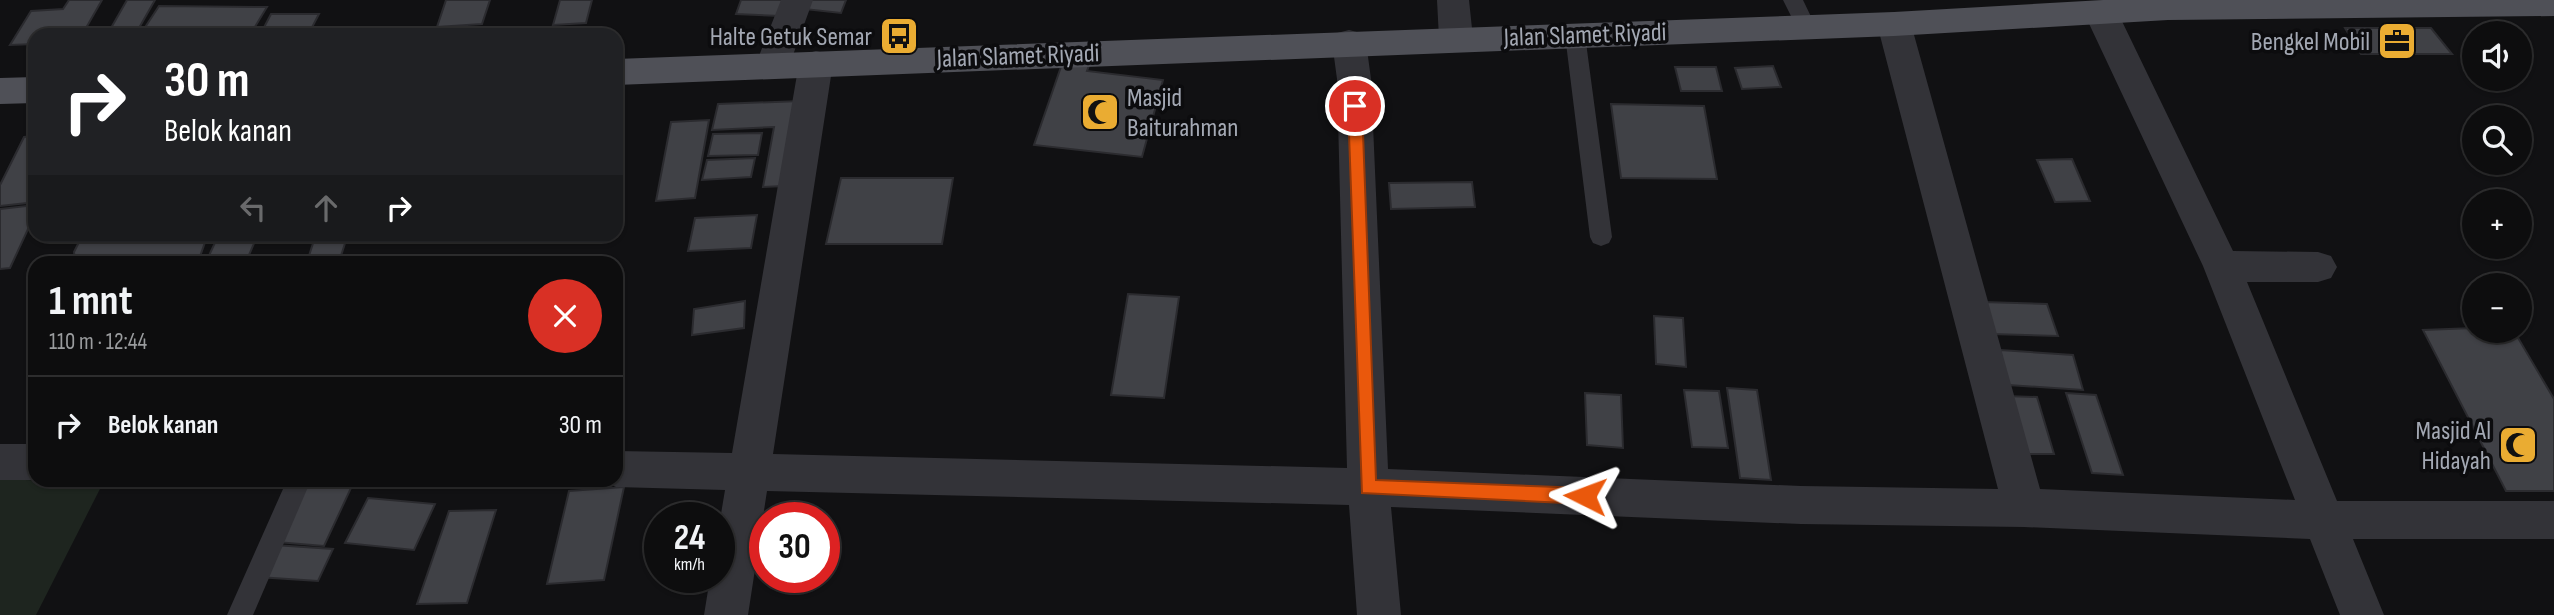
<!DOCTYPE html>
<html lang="id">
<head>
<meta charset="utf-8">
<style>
	body { margin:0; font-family:"Sofia Sans Condensed",sans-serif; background:#1b1b1c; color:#f1f3f6; height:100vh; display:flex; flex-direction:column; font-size:26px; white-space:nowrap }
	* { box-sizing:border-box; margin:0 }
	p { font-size:23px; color:#9a9c9e }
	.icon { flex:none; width:38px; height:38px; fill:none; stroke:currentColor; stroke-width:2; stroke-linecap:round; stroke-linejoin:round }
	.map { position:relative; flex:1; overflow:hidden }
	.panel { position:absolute; left:28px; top:256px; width:595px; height:231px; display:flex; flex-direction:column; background:#0d0d0e; border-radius:21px; box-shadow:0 2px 5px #0004,0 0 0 2px #2d2d2e }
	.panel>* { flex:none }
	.top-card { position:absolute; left:28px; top:28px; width:595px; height:214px; border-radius:21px; box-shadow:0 2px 5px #0004,0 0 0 2px #2d2d2e; background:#202124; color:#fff; overflow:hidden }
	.tools { position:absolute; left:2462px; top:21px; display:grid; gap:14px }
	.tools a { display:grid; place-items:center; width:70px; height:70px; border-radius:50%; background:#0d0d0e; box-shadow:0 2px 5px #0004,0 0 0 2px #2d2d2e; font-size:35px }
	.speed { position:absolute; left:644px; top:502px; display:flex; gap:14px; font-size:35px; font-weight:700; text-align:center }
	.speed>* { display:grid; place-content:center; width:91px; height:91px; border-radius:50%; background:#0d0d0e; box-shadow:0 2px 5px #0004,0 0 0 2px #2d2d2e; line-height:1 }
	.speed small { font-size:18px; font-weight:400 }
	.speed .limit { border:10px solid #d22; background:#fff; color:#111 }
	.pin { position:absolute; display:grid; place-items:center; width:60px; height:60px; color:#fff; margin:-30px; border:4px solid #fff; border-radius:50%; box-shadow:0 2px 7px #0007 }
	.me { position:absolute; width:77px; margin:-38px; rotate:273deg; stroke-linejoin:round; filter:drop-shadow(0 0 5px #0008) }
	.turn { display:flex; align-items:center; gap:24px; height:147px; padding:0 21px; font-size:32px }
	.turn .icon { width:91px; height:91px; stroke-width:2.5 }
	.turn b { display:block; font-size:49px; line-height:60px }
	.lanes { display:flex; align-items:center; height:66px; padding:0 21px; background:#0003; justify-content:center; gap:35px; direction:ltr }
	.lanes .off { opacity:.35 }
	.round { display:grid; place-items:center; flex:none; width:74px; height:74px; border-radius:37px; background:#1b1b1c }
	.headline { display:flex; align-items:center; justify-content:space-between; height:119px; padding:0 21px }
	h1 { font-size:42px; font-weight:700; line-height:52px }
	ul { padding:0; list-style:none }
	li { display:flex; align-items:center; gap:21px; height:98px; padding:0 21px; border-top:2px solid #2d2d2e }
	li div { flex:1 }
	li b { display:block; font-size:26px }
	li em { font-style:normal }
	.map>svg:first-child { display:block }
</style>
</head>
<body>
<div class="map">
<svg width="2554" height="615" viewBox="0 0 2554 615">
	<rect width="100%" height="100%" fill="#111113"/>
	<!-- green -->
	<path fill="#1e251f" d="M0,479L103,483L36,615H0Z"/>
	<!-- building -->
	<path fill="#404146" stroke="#2b2b2f" stroke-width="2" d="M69,0H102L82,35H35V44L10,45L31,11L63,9Z
		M127,0H155L135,35H107Z
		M446,0H490L482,24L437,27Z
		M560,0H592L586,23L553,25Z
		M741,0H785L780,16L736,14Z
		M809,0H846L841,13L804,9Z
		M159,6L267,7L250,35H140Z
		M271,14H319L308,35H260Z
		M2345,28H2431L2452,54H2361Z
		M1064,58L1091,60L1087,71L1163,80L1142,157L1034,145Z
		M1773,66L1781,87L1742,89L1735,68Z
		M1675,67H1716L1722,91H1681Z
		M801,101L785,186L763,187L774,127L712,130L718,104Z
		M1611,104L1704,106L1717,179L1621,178Z
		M709,120L695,198L656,201L671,122Z
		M762,133L758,155L708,156L713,134Z
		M35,136V187L27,203L0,206V185L24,137Z
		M755,158L751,177L702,180L707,160Z
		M2072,159L2090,201L2055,202L2037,160Z
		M841,178H953L942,244H826Z
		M1472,182L1475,207L1391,209L1389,183Z
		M35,205V214L10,268L0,269V209Z
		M757,215L751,248L688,251L695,218Z
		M83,234H208L198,262H75L74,252Z
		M219,234H258L246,262H206Z
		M316,234H348L339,262H307Z
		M1128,294L1179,297L1164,398L1111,395Z
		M745,301L744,328L692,335L694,309Z
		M1982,302L2047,304L2058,336L1991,334Z
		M1654,316L1683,318L1686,367L1656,364Z
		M2474,328V331H2514L2554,399V491H2506L2423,330Z
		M2000,350L2073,355L2083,390L2008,385Z
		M1727,388L1757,390L1771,480L1740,478Z
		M1684,390L1719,391L1728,448L1692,447Z
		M1585,393L1621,395L1623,448L1587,445Z
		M2066,393L2096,395L2123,475L2092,473Z
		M2005,396L2037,397L2054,454H2021Z
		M308,480L325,481L323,487L351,488L324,546L276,542Z
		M624,487L604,580L547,584L569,491Z
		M368,498L435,504L414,550L345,543Z
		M496,510L467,603L417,604L449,511Z
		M274,545L333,549L318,581L258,577Z"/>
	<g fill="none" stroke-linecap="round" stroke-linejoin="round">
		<!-- lane -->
		<path fill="#333338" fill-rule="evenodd" d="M1783,0H1803L1816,27L1813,32H1799Z
			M1575,28L1585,35L1612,237L1609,243L1601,246L1593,243L1590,237L1565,35Z
			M287,480H311L253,615H227Z"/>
		<!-- street -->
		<path fill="#333338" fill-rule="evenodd" d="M781,0H813L789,66L784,75L772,79L760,75L755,66Z
			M1437,0H1469L1473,38L1468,47L1456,50L1444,47L1439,38Z
			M2101,1L2113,5L2118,13L2233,251L2318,252L2331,256L2337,267L2331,278L2318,282H2247L2337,501H2554V539H2353L2384,615H2340L2310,539L2024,527L1801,524L1391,507L1401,615H1357L1349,505L767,491L748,615H704L710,578H719V526L725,490L616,487L600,480H616V451L732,453L799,63L804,54L816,51L828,54L833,63L773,454L1347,468L1337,79L1332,42L1337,33L1349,30L1361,33L1366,42L1371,79L1388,469L1801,486L1998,489L1877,24L1882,16L1894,12L1906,16L1911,24L2040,489L2295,500L2203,266L2084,13L2089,5Z
			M0,444H35L37,480H0Z"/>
		<!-- primary -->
		<path fill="#4f5057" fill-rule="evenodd" d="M2103,0H2554V16L2168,20L1894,36L616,85V59L1894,12Z
			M35,77V103L0,104V78Z"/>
	</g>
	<!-- route -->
	<path fill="#ea580c" stroke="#983908" stroke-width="2" d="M1355,101L1362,106L1376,480L1585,488L1593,496L1591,502L1585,504L1362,493L1348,106Z"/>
	<!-- icons -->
	<defs>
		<symbol id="bus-square" viewBox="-11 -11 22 22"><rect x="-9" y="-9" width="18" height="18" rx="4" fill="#eaac32" stroke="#0c0c0e"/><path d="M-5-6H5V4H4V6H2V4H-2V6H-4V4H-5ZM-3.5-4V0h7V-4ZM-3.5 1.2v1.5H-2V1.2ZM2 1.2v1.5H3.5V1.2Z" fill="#111"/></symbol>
		<symbol id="office-square" viewBox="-11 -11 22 22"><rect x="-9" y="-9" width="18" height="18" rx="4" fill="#eaac32" stroke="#0c0c0e"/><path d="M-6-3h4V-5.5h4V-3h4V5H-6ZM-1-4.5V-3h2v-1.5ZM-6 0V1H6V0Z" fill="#111"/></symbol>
		<symbol id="mosque-square" viewBox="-11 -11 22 22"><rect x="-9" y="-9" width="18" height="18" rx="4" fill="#eaac32" stroke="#0c0c0e"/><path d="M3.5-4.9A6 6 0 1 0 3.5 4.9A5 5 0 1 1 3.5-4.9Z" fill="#111"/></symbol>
	</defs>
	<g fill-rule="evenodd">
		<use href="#bus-square" x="877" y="14" width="44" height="44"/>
		<use href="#office-square" x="2375" y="19" width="44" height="44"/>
		<use href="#mosque-square" x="1078" y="90" width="44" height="44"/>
		<use href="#mosque-square" x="2496" y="423" width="44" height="44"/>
	</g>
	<g text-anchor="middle" stroke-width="7" stroke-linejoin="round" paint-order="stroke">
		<!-- street labels -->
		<g font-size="26" fill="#a3a8b3" stroke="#0c0c0e">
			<text transform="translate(1585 34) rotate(-2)" y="9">Jalan Slamet Riyadi</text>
			<text transform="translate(1018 55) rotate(-2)" y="9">Jalan Slamet Riyadi</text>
		</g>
		<!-- poi labels -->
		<g font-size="26" fill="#a3a8b3" stroke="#0c0c0e" text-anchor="end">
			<text x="872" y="45">Halte Getuk Semar</text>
			<text x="2370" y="50">Bengkel Mobil</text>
			<text x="1127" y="106" text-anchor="start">Masjid<tspan x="1127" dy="30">Baiturahman</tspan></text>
			<text x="2491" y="439">Masjid Al<tspan x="2491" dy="30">Hidayah</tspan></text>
		</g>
	</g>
</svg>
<div class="tools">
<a><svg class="icon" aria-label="sound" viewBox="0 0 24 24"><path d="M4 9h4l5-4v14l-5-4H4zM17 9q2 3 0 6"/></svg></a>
<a><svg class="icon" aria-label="search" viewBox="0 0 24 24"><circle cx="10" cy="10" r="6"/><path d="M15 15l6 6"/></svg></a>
<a>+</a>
<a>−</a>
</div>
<div class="speed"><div>24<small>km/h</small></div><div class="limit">30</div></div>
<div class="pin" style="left:1355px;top:106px;background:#d93025"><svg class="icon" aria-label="arrive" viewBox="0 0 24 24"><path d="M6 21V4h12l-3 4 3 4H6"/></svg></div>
<svg class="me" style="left:1585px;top:496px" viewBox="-20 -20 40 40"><path d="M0-17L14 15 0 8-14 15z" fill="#ea580c" stroke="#fff" stroke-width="4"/></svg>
<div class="top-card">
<div class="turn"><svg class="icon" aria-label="right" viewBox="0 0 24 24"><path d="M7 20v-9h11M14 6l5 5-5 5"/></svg><div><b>30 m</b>Belok kanan</div></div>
<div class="lanes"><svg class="icon off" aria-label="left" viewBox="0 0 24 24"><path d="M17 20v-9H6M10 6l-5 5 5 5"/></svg><svg class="icon off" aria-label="ahead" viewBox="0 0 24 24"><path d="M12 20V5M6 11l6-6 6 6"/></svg><svg class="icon" aria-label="right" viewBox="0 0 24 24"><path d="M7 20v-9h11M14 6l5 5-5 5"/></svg></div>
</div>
<section class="panel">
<div class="headline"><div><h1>1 mnt</h1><p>110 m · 12:44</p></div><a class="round" style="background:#d93025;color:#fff"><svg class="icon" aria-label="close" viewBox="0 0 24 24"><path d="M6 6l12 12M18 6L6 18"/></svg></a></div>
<ul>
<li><svg class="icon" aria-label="right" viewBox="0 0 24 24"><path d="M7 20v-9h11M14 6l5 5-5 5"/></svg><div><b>Belok kanan</b></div><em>30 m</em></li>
</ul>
</section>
</div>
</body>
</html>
